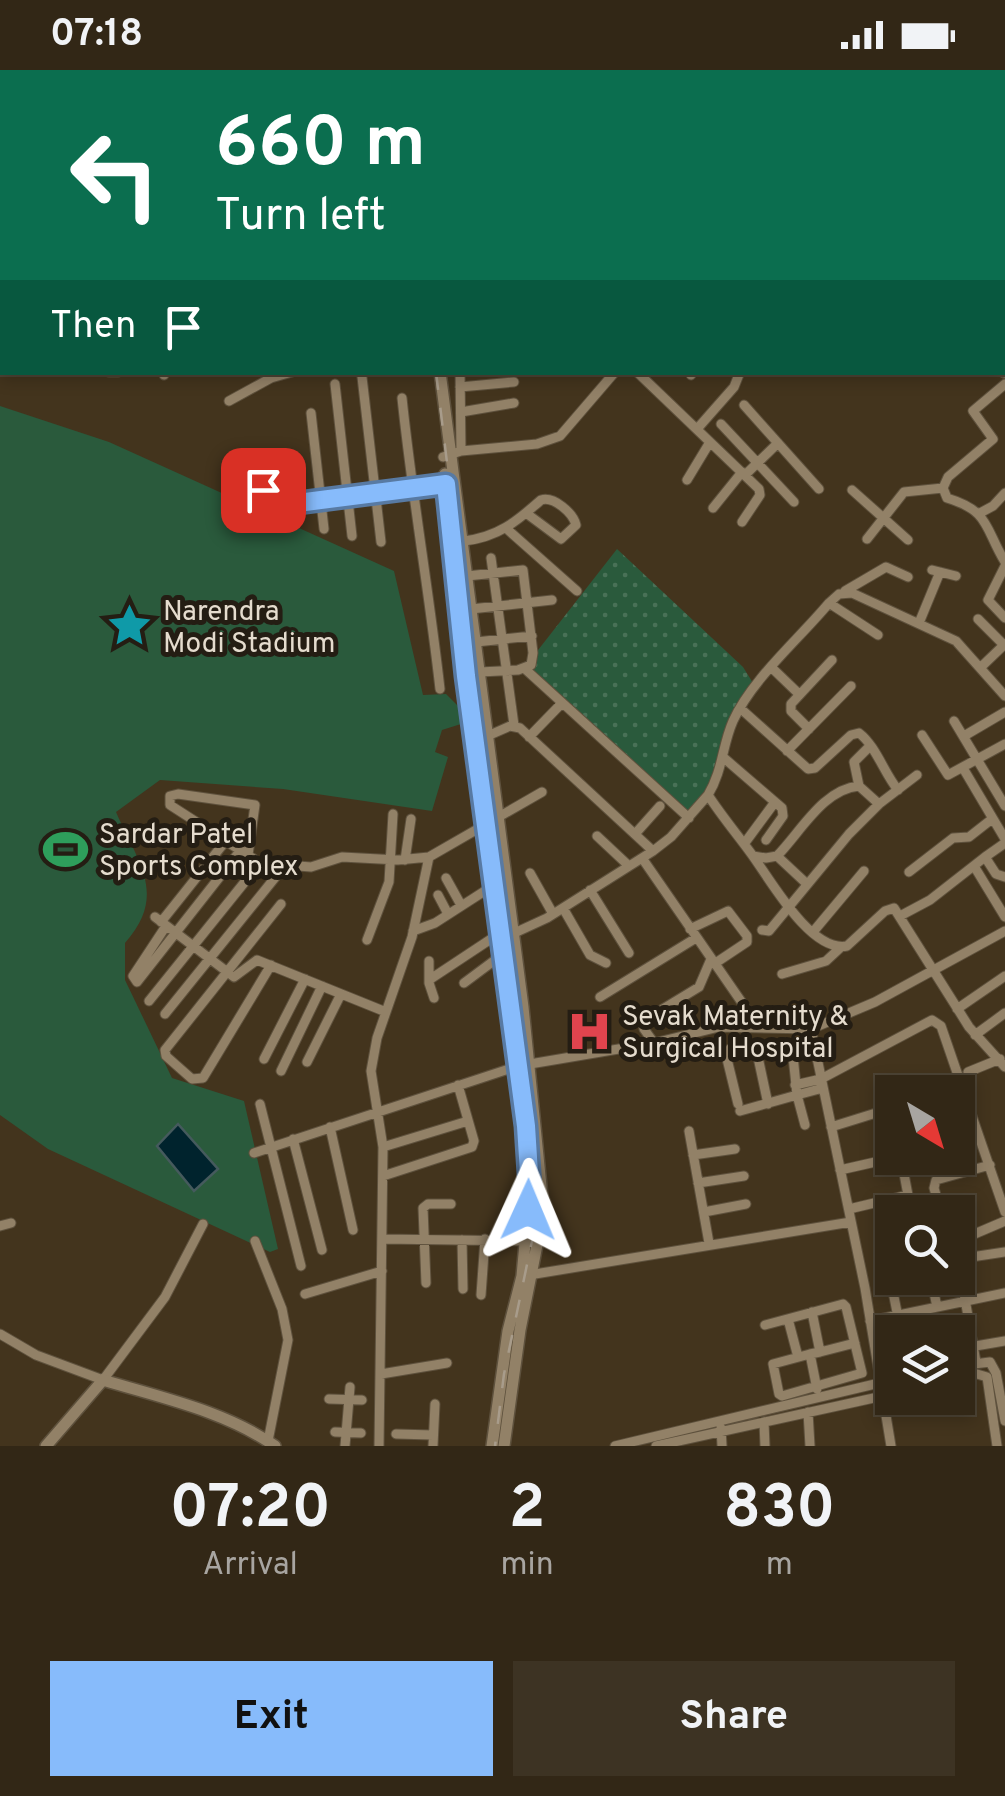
<!DOCTYPE html>
<html lang="en">
<head>
<meta charset="utf-8">
<style>
	body { margin:0; font-family:Overpass,sans-serif; background:#3d3323; color:#f1f3f6; height:100vh; display:flex; flex-direction:column; font-size:38px; white-space:nowrap }
	* { box-sizing:border-box; margin:0 }
	p { font-size:32px; color:#a8a5a1 }
	.icon { flex:none; width:55px; height:55px; fill:none; stroke:currentColor; stroke-width:2; stroke-linecap:round; stroke-linejoin:round }
	.map { position:relative; height:1376px; overflow:hidden }
	.sheet { display:flex; flex-direction:column; background:#322716; flex:1 }
	.sheet>* { flex:none }
	.banner { position:absolute; left:0px; top:0px; width:1005px; height:305px; box-shadow:0 5px 15px #0003,0 0 0 2px #4d4435; background:#0b6e4f; color:#fff; overflow:hidden }
	.needle { width:65px; rotate:142deg }
	.buttons { position:absolute; left:875px; top:1005px; display:grid; gap:20px }
	.buttons a { display:grid; place-items:center; width:100px; height:100px; border-radius:0px; background:#322716; box-shadow:0 5px 15px #0003,0 0 0 2px #4d4435; font-size:50px }
	.pin { position:absolute; display:grid; place-items:center; width:85px; height:85px; color:#fff; margin:-42px; border-radius:20px; box-shadow:0 5px 15px #0006 }
	.me { position:absolute; width:110px; margin:-55px; rotate:1deg; stroke-linejoin:round; filter:drop-shadow(0 0 8px #0008) }
	.turn { display:flex; align-items:center; gap:35px; height:210px; padding:0 50px; font-size:45px }
	.turn .icon { width:130px; height:130px; stroke-width:2.5 }
	.turn b { display:block; font-size:70px; line-height:85px }
	.then { display:flex; align-items:center; height:95px; padding:0 50px; background:#0003; gap:20px; font-size:38px }
	.eta { display:flex; justify-content:space-evenly; align-items:center; height:170px; text-align:center }
	.eta b { font-size:60px; font-weight:700; line-height:70px }
	.primary-button { display:flex; gap:20px; margin-top:auto; padding:20px 50px }
	.primary-button a { flex:1; height:115px; border-radius:0px; background:#87bbfb; color:#111; font-size:40px; font-weight:700; line-height:115px; text-align:center }
	.primary-button a+a { background:#3d3323; color:#f1f3f6 }
	.status { display:flex; justify-content:space-between; align-items:center; height:70px; padding:0 50px; background:#322716; direction:ltr }
	.status svg { height:28px; fill:currentColor }
	.map>svg:first-child { display:block }
</style>
</head>
<body>
<div class="status"><b>07:18</b><svg viewBox="0 0 49 12"><path d="M0 12V9h3v3zM5 12V6h3v6zM10 12V3h3v9zM15 12V0h3v12zM26 1h20v11H26zM47 4h2v5h-2z"/></svg></div>
<div class="map">
<svg width="1005" height="1376" viewBox="0 0 1005 1376">
	<defs>
		<pattern id="park-dots" width="8" height="8" patternUnits="userSpaceOnUse" patternTransform="scale(2.5)"><rect width="8" height="8" fill="#2a5a3c"/><path d="M2 2h.1M6 6h.1" fill="none" stroke="#497157" stroke-width="1.8" stroke-linecap="round"/></pattern>
	</defs>
	<rect width="100%" height="100%" fill="#43341d"/>
	<!-- park -->
	<path fill="url(#park-dots)" d="M617,479L743,597L753,613L710,715L686,744L526,603L535,584Z"/>
	<!-- garden -->
	<path fill="#2a5a3c" d="M0,336L109,372L394,501L423,625L446,624L465,643L461,654L442,660L435,682L448,687L432,741L283,719L160,710L116,742C138,793 168,824 125,873V910L172,1008L244,1031L278,1179L270,1182L48,1079L0,1045Z"/>
	<!-- water -->
	<path fill="#00232d" stroke="#455a5d" stroke-width="2.5" d="M178,1054L218,1099L194,1121L157,1076Z"/>
	<g fill="none" stroke-linecap="round" stroke-linejoin="round">
		<defs>
			<path id="minor" d="M308,0V2
				M346,0V2
				M362,0L363,2
				M867,0L869,2
				M932,0L934,2
				M35,2L37,0
				M105,2L109,0
				M142,2L144,0
				M263,2L266,0
				M809,2L811,0
				M885,2L887,0
				M947,2L950,0
				M0,54L2,52
				M1002,81L1005,84
				M1002,137L1005,134
				M0,161H2
				M109,302H118
				M163,302L164,305
				M637,302L759,419L760,425L742,452
				M270,305L271,308L292,302
				M691,305L693,302
				M362,307L381,472
				M335,314L352,466
				M1005,314L973,341L993,369L948,407L943,418L947,428C990,441 984,457 1005,492
				M460,317L514,312
				M402,328C412,425 429,521 440,619
				M229,331L271,308
				M744,335L819,419
				M461,342L514,333
				M311,343L324,459
				M721,354L794,432
				M697,359L734,317L740,302
				M461,381L537,374L560,366L615,302
				M443,387L461,381L460,302
				M262,402C263,418 264,431 282,435L450,414
				M745,405L778,373
				M687,410L710,372
				M852,420L908,470
				M713,438L742,402
				M980,443L993,436L1005,423
				M507,459L577,521
				M867,469L904,422L943,418
				M464,471C498,467 516,452 541,430C554,426 573,443 576,455L561,469L526,443
				M491,488L514,655
				M1005,496L988,530L1005,548
				M932,500L956,506
				M467,506L523,500L533,583L531,595L518,600L480,602
				M845,521L886,497L908,507
				M829,533L878,565
				M471,539L552,530
				M978,549L1005,576
				M919,553L940,502
				M476,572L532,566
				M981,597L1005,574
				M524,598L689,748
				M772,598L799,624
				M1005,626L956,571L852,523L839,524L829,533C799,569 752,609 733,651C722,676 723,700 708,725C721,745 736,763 750,782C769,807 810,883 847,876L885,841L894,838L969,957L1005,997
				M740,638L808,699L815,698L851,665L859,663C876,676 884,703 898,720
				M954,651L1005,736
				M809,659L791,641V634L832,590
				M922,665L948,705L1005,674
				M964,666L1005,642
				M529,667L562,633
				M483,668L510,656L520,658L653,781
				M787,681L851,616
				M724,688L782,738L783,746L766,770
				M963,698L1005,769
				M859,716L854,692L870,676
				M635,764L660,736
				M597,766L629,796
				M744,774L775,732
				M248,785L255,735L178,724L170,726V735L260,793L311,797L342,787L398,790L429,787
				M753,786L766,788L777,786C800,763 823,719 859,716L879,734
				M777,786L807,814
				M985,787L1005,773
				M642,788L745,937L749,958
				M405,790L411,749
				M974,796L1005,847
				M909,802L953,768L969,767L992,749
				M530,803L553,844
				M446,808L461,835
				M590,820L629,883
				M438,825L448,844
				M563,838L590,885L606,893
				M900,846L930,830L985,787L996,804L1005,807
				M155,847L234,907L257,890L386,942
				M161,852L224,773
				M166,856L133,906L137,912L240,781
				M690,859L728,841L747,866V872L714,894
				M762,860L769,861L849,764L879,734L917,705
				M413,861L435,853L494,815
				M813,862L864,801
				M508,866L547,848L653,781L671,767L708,725
				M367,870L389,812L393,744
				M429,891V913L434,928
				M271,895L203,1008L192,1009L166,986L165,980L281,834
				M782,904L826,891L840,878
				M429,910L500,863
				M464,913L503,884
				M600,927L696,868
				M149,931L260,793
				M957,939L1005,906
				M165,944L286,794
				M811,959L875,932L1005,861
				M975,965L1005,943
				M654,973L644,959L643,951L699,917L711,889
				M756,978L768,1034
				M264,989L305,909
				M307,992L341,924
				M281,1001L322,916
				M968,1002L1000,989
				M795,1015L821,1009L932,950L941,956L1005,1142
				M260,1034L301,1196
				M738,1034L727,989L730,979H789L793,986L797,1025L740,1041
				M805,1055L797,1025L823,1018
				M330,1057L353,1160
				M831,1057L892,1038
				M689,1061L709,1173
				M293,1069L322,1180
				M383,1077L468,1051
				M254,1083L518,996L654,973L719,957L811,959L865,1218L891,1376
				M693,1085L735,1079
				M840,1100L893,1088
				M383,1106L472,1077L474,1071L458,1015
				M698,1113L744,1106
				M849,1139L908,1125L901,1088
				M704,1142L746,1134
				M941,1142L934,1118L936,1110L990,1095
				M0,1156L11,1153
				M382,1169L525,1171
				M462,1170L463,1219
				M255,1171L282,1239L288,1270L268,1371
				M958,1171L1005,1151
				M892,1172L884,1177L901,1262
				M529,1205L851,1152
				M931,1208L937,1237
				M426,1213L423,1138L428,1134H451
				M305,1224L382,1201
				M481,1225L485,1169
				M812,1242L820,1282L810,1284L817,1319
				M788,1249L798,1287
				M870,1251L1005,1223
				M765,1255L843,1234L846,1237L862,1303L782,1326L779,1324L773,1294L810,1284
				M0,1264L36,1285L103,1310L165,1227L203,1154
				M958,1279L1005,1271
				M820,1282L855,1273
				M976,1292L958,1189L1005,1182
				M958,1296L990,1292L996,1303L1005,1351
				M381,1304L447,1293
				M958,1308L977,1304L987,1307L997,1376
				M329,1329L362,1330
				M808,1342L810,1376
				M764,1352L765,1376
				M721,1358L722,1376
				M335,1362L361,1363
				M396,1364L433,1365
				M345,1376L350,1317
				M379,1376L383,1077L371,1001L377,968L412,867L429,787L542,722
				M433,1376L435,1334
				M615,1376L892,1310
				M656,1376L892,1324"/>
			<path id="tertiary" d="M401,0H408
				M616,0L620,2
				M701,0L705,2
				M1002,236L1005,238
				M1002,300L1005,302
				M440,302L523,937L542,1126L540,1160L520,1260L504,1376
				M445,404L530,1119L522,1206L508,1261L492,1376
				M46,1376L103,1310C162,1328 225,1341 275,1376"/>
			<path id="primary" d="M638,0L642,2
				M675,0L679,2
				M1002,254L1005,256
				M1002,281L1005,283"/>
		</defs>
		<!-- minor casing -->
		<use href="#minor" stroke="#5e513d" stroke-width="11"/>
		<!-- tertiary casing -->
		<use href="#tertiary" stroke="#5e513d" stroke-width="14"/>
		<!-- primary casing -->
		<use href="#primary" stroke="#5e513d" stroke-width="16"/>
		<!-- minor -->
		<use href="#minor" stroke="#928167" stroke-width="9"/>
		<!-- tertiary -->
		<use href="#tertiary" stroke="#928167" stroke-width="11"/>
		<!-- primary -->
		<use href="#primary" stroke="#d2936e" stroke-width="14"/>
		<!-- rail -->
		<path stroke="#a89c8b" stroke-width="2.5" stroke-dasharray="18 18" stroke-linecap="butt" d="M410,0V2
			M436,302L520,994L536,1092L537,1147L504,1304L495,1376"/>
	</g>
	<g fill="none" stroke-linecap="round" stroke-linejoin="round">
		<defs>
			<path id="route" d="M263,420L270,430L282,435L446,414L466,606L526,1056L530,1119L528,1140"/>
		</defs>
		<!-- route casing -->
		<use href="#route" stroke="#587aa3" stroke-width="25"/>
		<!-- route -->
		<use href="#route" stroke="#87bbfb" stroke-width="18"/>
	</g>
	<!-- icons -->
	<defs>
		<symbol id="sight-bare" viewBox="-9 -9 18 18"><path d="M0-6L1.8-2.2L6-1.7L2.9 1.2L3.7 5.4L0 3.3L-3.7 5.4L-2.9 1.2L-6-1.7L-1.8-2.2Z" fill="#0f9aa8" stroke="#241d13" stroke-width="2.5" paint-order="stroke"/></symbol>
		<symbol id="stadium-bare" viewBox="-9 -9 18 18"><path d="M0-5a6.5 5 0 1 0 0 10a6.5 5 0 1 0 0-10ZM-3.5-1.8h7v3.6h-7Z" fill="#2e9e5b" stroke="#241d13" stroke-width="2.5" paint-order="stroke"/></symbol>
		<symbol id="hospital-bare" viewBox="-9 -9 18 18"><path d="M-5-5h3v3.5h4V-5h3V5h-3V1.5h-4V5h-3Z" fill="#e0444e" stroke="#241d13" stroke-width="2.5" paint-order="stroke"/></symbol>
	</defs>
	<g fill-rule="evenodd">
		<use href="#sight-bare" x="98" y="524" width="63" height="63"/>
		<use href="#stadium-bare" x="34" y="748" width="63" height="63"/>
		<use href="#hospital-bare" x="558" y="930" width="63" height="63"/>
	</g>
	<g text-anchor="middle" stroke-width="10" stroke-linejoin="round" paint-order="stroke">
		<!-- poi labels -->
		<g font-size="28" fill="#e5dcce" stroke="#241d13" text-anchor="start">
			<text x="163" y="550">Narendra<tspan x="163" dy="32">Modi Stadium</tspan></text>
			<text x="99" y="773">Sardar Patel<tspan x="99" dy="32">Sports Complex</tspan></text>
			<text x="622" y="955">Sevak Maternity &amp;<tspan x="622" dy="32">Surgical Hospital</tspan></text>
		</g>
	</g>
</svg>
<div class="buttons">
<a><svg class="needle" viewBox="-14 -14 28 28"><path d="M0-13l5 13h-10z" fill="#e53935"/><path d="M0 13l5-13h-10z" fill="#a8a5a1"/></svg></a>
<a><svg class="icon" aria-label="search" viewBox="0 0 24 24"><circle cx="10" cy="10" r="6"/><path d="M15 15l6 6"/></svg></a>
<a><svg class="icon" aria-label="layers" viewBox="0 0 24 24"><path d="M12 4l9 5-9 5-9-5zM3 14l9 5 9-5"/></svg></a>
</div>
<div class="pin" style="left:263px;top:420px;background:#d93025"><svg class="icon" aria-label="arrive" viewBox="0 0 24 24"><path d="M6 21V4h12l-3 4 3 4H6"/></svg></div>
<svg class="me" style="left:528px;top:1140px" viewBox="-20 -20 40 40"><path d="M0-17L14 15 0 8-14 15z" fill="#87bbfb" stroke="#fff" stroke-width="4"/></svg>
<div class="banner">
<div class="turn"><svg class="icon" aria-label="left" viewBox="0 0 24 24"><path d="M17 20v-9H6M10 6l-5 5 5 5"/></svg><div><b>660 m</b>Turn left</div></div>
<div class="then">Then<svg class="icon" aria-label="arrive" viewBox="0 0 24 24"><path d="M6 21V4h12l-3 4 3 4H6"/></svg></div>
</div>
</div>
<section class="sheet">
<div class="eta">
<div><b>07:20</b><p>Arrival</p></div>
<div><b>2</b><p>min</p></div>
<div><b>830</b><p>m</p></div>
</div>
<div class="primary-button"><a>Exit</a><a>Share</a></div>
</section>
</body>
</html>
